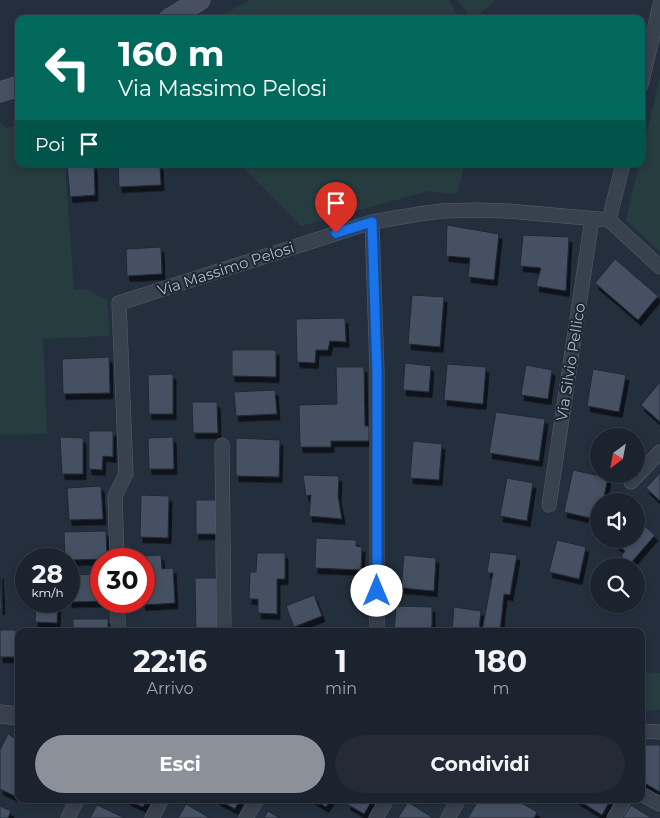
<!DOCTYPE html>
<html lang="it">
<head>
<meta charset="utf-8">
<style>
	body { margin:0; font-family:Montserrat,sans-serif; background:#242b36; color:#f1f3f6; height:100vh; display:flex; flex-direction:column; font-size:19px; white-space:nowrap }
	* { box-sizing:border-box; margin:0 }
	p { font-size:16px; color:#a0a4aa }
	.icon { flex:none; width:28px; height:28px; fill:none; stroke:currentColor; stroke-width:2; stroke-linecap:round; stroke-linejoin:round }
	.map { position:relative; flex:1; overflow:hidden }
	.sheet { position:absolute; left:15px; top:628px; width:630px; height:175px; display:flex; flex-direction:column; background:#1b232e; border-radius:10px; box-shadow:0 2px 8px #0003,0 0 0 1px #39404a }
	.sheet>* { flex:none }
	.top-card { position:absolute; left:15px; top:15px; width:630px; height:152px; border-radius:10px; box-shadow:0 2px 8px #0003,0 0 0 1px #39404a; background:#00695c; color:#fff; overflow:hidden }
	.needle { width:32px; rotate:212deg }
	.tools { position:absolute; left:590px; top:428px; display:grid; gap:10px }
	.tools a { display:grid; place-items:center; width:55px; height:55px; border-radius:50%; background:#1b232e; box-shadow:0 2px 8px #0003,0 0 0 1px #39404a; font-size:25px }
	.speed { position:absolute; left:15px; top:548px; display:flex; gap:10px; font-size:25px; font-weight:700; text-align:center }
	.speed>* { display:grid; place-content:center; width:65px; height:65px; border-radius:50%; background:#1b232e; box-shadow:0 2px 8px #0003,0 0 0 1px #39404a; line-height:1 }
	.speed small { font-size:12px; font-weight:400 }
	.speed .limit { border:8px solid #d22; background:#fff; color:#111 }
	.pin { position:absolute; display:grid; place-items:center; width:42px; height:42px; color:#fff; margin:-51px -21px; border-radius:50% 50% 50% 0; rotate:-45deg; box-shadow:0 0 5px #0007 }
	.pin .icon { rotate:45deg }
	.me { position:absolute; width:55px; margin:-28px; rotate:0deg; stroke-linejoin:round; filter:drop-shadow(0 0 4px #0008) }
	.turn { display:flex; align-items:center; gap:18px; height:105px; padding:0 20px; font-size:22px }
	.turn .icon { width:65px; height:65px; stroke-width:2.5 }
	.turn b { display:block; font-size:35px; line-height:42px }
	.then { display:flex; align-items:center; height:48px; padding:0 20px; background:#0003; gap:10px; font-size:19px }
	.eta { display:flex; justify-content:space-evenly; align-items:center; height:85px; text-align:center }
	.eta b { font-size:30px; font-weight:700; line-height:35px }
	.cta { display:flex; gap:10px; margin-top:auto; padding:10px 20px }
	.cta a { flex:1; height:58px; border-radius:30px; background:#8c9099; color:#fff; font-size:20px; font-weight:700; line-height:58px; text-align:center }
	.cta a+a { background:#242b36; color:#f1f3f6 }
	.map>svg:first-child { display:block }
</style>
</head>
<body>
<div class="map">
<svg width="660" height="818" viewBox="0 0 660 818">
	<defs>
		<filter id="shadow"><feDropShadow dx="3" dy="5.5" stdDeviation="0" flood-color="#0009"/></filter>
	</defs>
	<rect width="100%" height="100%" fill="#242f3e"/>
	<!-- green -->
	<path fill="#263c3f" d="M250,0H448L461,19H215Z
		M457,0H496L473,19Z
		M660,77V252L626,220L639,164H641V155Z
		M0,122L6,128L19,125V164H65L74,290L86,289L107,300L110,336L43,339L47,434L0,435Z
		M240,164H464V166L457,194H451L429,191L301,226Z
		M641,672L660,673V710H641Z"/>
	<!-- building -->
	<path fill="#455162" stroke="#1f2835" filter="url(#shadow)" d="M67,164H94L95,195L70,197Z
		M118,164H160L161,185L119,187Z
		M447,225L499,234L494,280L468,277L470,258L446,256Z
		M523,235L569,237L566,291L536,286L541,268L520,266Z
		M161,247L162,274L127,276L126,249Z
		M615,259L658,296L638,320L595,283Z
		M412,295L444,297L440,347L408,344Z
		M345,318L346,342L330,341L328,350H316L315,363L297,362L296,319Z
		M232,350H276V377L232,376Z
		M109,357L110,393L63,394L62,359Z
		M405,363L431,366L429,392L403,390Z
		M447,364L486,367L483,404L444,400Z
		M526,365L552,370L548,399L521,395Z
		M336,367H364L365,426H369V441H331V447H300L299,405L337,404Z
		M593,369L626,375L619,412L587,406Z
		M173,374V414H149L148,375Z
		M660,382V422L641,405Z
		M275,390L277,414L236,416L234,392Z
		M192,402H217L218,433H193Z
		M496,412L545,419L539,461L489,453Z
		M89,431H113V457L103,456L102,470L89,469Z
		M60,437L83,438V474H62Z
		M173,437L174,469H149L148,438Z
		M236,438L280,440L279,477L236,476Z
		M413,441L442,444L439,480L410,478Z
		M573,470L608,478L603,501H599V520L564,512Z
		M660,473V501L646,488Z
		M303,475L339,476L338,496L342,519L309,516L311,495L306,496Z
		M507,478L533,483L527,521L500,516Z
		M101,486L103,519L69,520L67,488Z
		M141,495L169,496L168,538L140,537Z
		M196,500H218V534H196Z
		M636,519L655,535L630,564L621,556L625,551L615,543L619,539H636Z
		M106,531L107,559L69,560V559H65L64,532Z
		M316,538L356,540V546L362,547L361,570L315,568Z
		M557,540L586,547L579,579L549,572Z
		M490,552L517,555L510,595L504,594L500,631H482L493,573H487Z
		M257,553H285V579H277V614L258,613V599H249L250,572H256Z
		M161,555L162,569L173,568L175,603L143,605L142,601H144V559H140L139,556Z
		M404,555L436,558L434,591L401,588Z
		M0,573L2,609H0Z
		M101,574V601H110L69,602V575Z
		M195,578H217L218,631H196Z
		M314,595L322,616L294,627L286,606Z
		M36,601H58L57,623L35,622Z
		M396,606L432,607V625L430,631H394L395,621Z
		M454,607L481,611L479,631H452Z
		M73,619H108V631H73Z
		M0,630H16V657H0Z
		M8,734L19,741V787L15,796L0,789V750Z
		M641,745H660V792L641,781Z
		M126,799H147L143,807Z
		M216,799H240L235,809Z
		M312,799H331L326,807Z
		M350,799H373L364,814L347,804Z
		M479,799H515L537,812L534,818H468Z
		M576,799H611L602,815Z
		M408,802L433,818H398Z
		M186,804L210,818H178Z
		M97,805L125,818H90Z
		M631,805L651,818H623Z
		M0,806L11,811L8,818H0Z
		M268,811L280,818H264Z"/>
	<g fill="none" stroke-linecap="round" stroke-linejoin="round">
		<defs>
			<path id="minor" d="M641,85L660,5
				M609,220L623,164
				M372,222L377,371V631
				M222,445L224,631
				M631,482L660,452
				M549,505L592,219
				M117,559L115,496L126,474L119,303L372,222L419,214L442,211L475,210L507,211L609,220L660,267
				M118,601V631
				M641,731L660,732
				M641,794L660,804
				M68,818L77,799
				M152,818L162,799
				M246,818L257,799
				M376,818L387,799
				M448,818L459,799
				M614,818L625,799"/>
			<path id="tertiary" d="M0,714L19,716"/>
			<path id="secondary" d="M169,19L200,0
				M0,92L19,86"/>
		</defs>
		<!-- minor casing -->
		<use href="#minor" stroke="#565f6c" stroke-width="15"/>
		<!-- tertiary casing -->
		<use href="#tertiary" stroke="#565f6c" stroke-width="19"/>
		<!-- secondary casing -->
		<use href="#secondary" stroke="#565f6c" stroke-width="21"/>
		<!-- minor -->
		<use href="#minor" stroke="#38414e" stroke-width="14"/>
		<!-- tertiary -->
		<use href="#tertiary" stroke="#38414e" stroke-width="18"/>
		<!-- secondary -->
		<use href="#secondary" stroke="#465061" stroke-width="20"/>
	</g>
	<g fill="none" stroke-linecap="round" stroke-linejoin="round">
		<defs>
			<path id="route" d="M336,233L372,222L377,372V591"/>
		</defs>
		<!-- route casing -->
		<use href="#route" stroke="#114b97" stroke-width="12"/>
		<!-- route -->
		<use href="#route" stroke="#1a73e8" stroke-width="9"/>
	</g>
	<g text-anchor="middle" stroke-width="4" stroke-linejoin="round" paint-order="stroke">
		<!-- street labels -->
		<g font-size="15" fill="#b4bcc9" stroke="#1d2633">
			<text transform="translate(226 269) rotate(-18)" y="5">Via Massimo Pelosi</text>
			<text transform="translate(571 362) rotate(-81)" y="5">Via Silvio Pellico</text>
		</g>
	</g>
</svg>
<div class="tools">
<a><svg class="needle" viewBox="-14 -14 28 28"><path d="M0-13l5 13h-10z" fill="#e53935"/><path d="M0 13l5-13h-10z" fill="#a0a4aa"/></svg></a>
<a><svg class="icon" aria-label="sound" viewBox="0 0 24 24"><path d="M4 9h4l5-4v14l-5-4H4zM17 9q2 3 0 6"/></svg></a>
<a><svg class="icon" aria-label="search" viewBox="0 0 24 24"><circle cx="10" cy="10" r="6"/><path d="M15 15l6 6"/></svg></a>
</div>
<div class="speed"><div>28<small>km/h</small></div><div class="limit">30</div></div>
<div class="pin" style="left:336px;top:233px;background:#d93025"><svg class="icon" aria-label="arrive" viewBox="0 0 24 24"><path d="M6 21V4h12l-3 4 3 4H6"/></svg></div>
<svg class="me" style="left:377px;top:591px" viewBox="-20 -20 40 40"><circle r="19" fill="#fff"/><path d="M0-13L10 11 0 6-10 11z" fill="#1a73e8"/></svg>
<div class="top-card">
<div class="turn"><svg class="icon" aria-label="left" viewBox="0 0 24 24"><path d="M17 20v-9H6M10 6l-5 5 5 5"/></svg><div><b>160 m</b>Via Massimo Pelosi</div></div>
<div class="then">Poi<svg class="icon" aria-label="arrive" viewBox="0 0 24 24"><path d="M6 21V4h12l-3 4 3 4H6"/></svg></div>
</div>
<section class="sheet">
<div class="eta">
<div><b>22:16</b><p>Arrivo</p></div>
<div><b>1</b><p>min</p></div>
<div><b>180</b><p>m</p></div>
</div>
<div class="cta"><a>Esci</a><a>Condividi</a></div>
</section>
</div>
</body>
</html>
